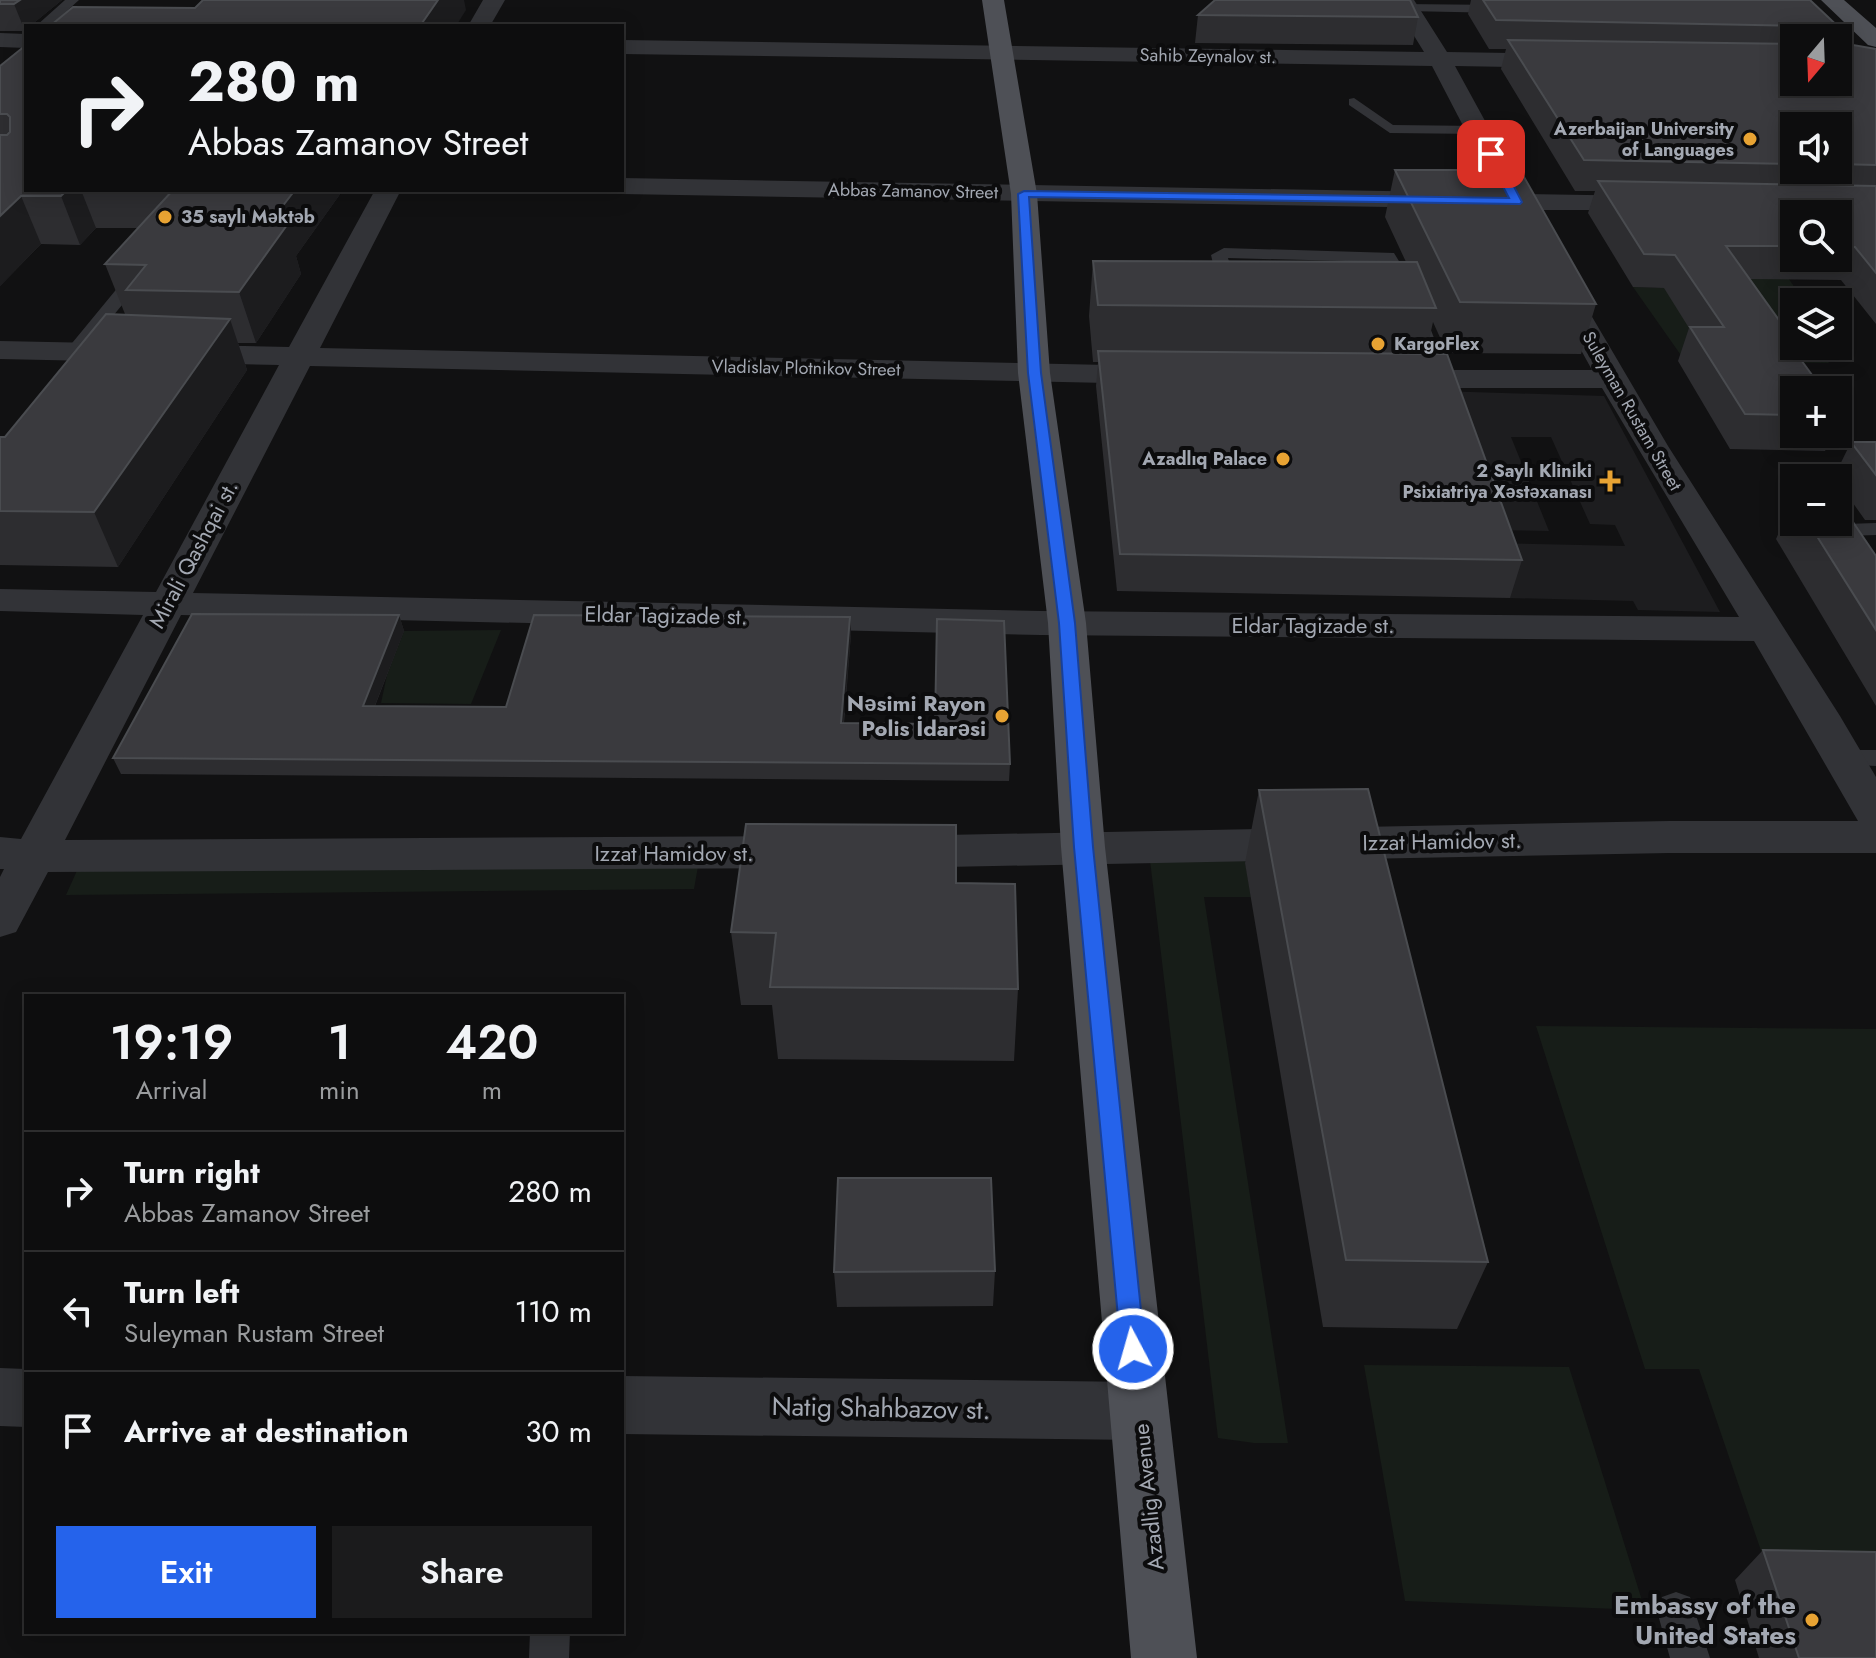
<!DOCTYPE html>
<html lang="en">
<head>
<meta charset="utf-8">
<style>
	body { margin:0; font-family:Jost,sans-serif; background:#1b1b1c; color:#f1f3f6; height:100vh; display:flex; flex-direction:column; font-size:30px; white-space:nowrap }
	* { box-sizing:border-box; margin:0 }
	p { font-size:26px; color:#9a9c9e }
	.icon { flex:none; width:44px; height:44px; fill:none; stroke:currentColor; stroke-width:2; stroke-linecap:round; stroke-linejoin:round }
	.map { position:relative; flex:1; overflow:hidden }
	.sheet { position:absolute; left:24px; top:994px; width:600px; height:640px; display:flex; flex-direction:column; background:#0d0d0e; border-radius:0px; box-shadow:0 4px 20px #0003,0 0 0 2px #2d2d2e }
	.sheet>* { flex:none }
	.hud { position:absolute; left:24px; top:24px; width:600px; height:168px; border-radius:0px; box-shadow:0 4px 20px #0003,0 0 0 2px #2d2d2e; background:#0d0d0e; color:#f1f3f6; overflow:hidden }
	.needle { width:52px; rotate:199deg }
	.fabs { position:absolute; left:1780px; top:24px; display:grid; gap:16px }
	.fabs a { display:grid; place-items:center; width:72px; height:72px; border-radius:0px; background:#0d0d0e; box-shadow:0 4px 20px #0003,0 0 0 2px #2d2d2e; font-size:40px }
	.pin { position:absolute; display:grid; place-items:center; width:68px; height:68px; color:#fff; margin:-34px; border-radius:16px; box-shadow:0 4px 12px #0006 }
	.me { position:absolute; width:88px; margin:-44px; rotate:354deg; stroke-linejoin:round; filter:drop-shadow(0 0 6px #0008) }
	.turn { display:flex; align-items:center; gap:28px; height:168px; padding:0 32px; font-size:36px }
	.turn .icon { width:104px; height:104px; stroke-width:2.5 }
	.turn b { display:block; font-size:56px; line-height:68px }
	.eta { display:flex; justify-content:space-evenly; align-items:center; height:136px; text-align:center }
	.eta b { font-size:48px; font-weight:600; line-height:56px }
	.primary-button { display:flex; gap:16px; margin-top:auto; padding:16px 32px }
	.primary-button a { flex:1; height:92px; border-radius:0px; background:#2563eb; color:#fff; font-size:32px; font-weight:600; line-height:92px; text-align:center }
	.primary-button a+a { background:#1b1b1c; color:#f1f3f6 }
	ul { padding:0; list-style:none }
	li { display:flex; align-items:center; gap:24px; height:120px; padding:0 32px; border-top:2px solid #2d2d2e }
	li div { flex:1 }
	li b { display:block; font-size:30px }
	li em { font-style:normal }
	.map>svg:first-child { display:block }
</style>
</head>
<body>
<div class="map">
<svg width="1876" height="1658" viewBox="0 0 1876 1658">
	<rect width="100%" height="100%" fill="#111112"/>
	<!-- built -->
	<path fill="#1d1d1f" d="M1439,391L1604,396L1720,612L1638,610L1633,601L1510,598L1491,543L1625,546L1615,525L1590,524L1551,437H1511L1549,531L1488,530Z"/>
	<!-- green -->
	<path fill="#171d18" d="M1714,278L1789,279L1804,302H1794V346H1818L1829,363L1685,361L1633,287L1664,288Z
		M501,630L471,704L381,703L387,675L404,631Z
		M84,855H700L694,889L66,895Z
		M1150,860L1245,861L1251,897H1204L1288,1443H1254L1218,1438Z
		M1536,1026L1876,1029V1582L1771,1580L1699,1369H1645Z
		M1364,1365L1569,1367L1645,1610L1405,1601Z"/>
	<g fill="none" stroke-linecap="round" stroke-linejoin="round">
		<!-- service -->
		<path fill="#323337" fill-rule="evenodd" d="M65,0H79L50,26H36Z
			M1402,4L1502,5L1508,9L1502,13L1406,11L1402,10Z
			M1354,98L1393,125L1479,126L1486,130L1479,134L1390,133L1349,105V99Z
			M1224,248L1394,253L1413,284L1450,379L1441,385L1432,379L1395,284L1383,262L1228,258L1238,294L1229,299L1220,294L1211,255Z
			M130,279L136,280L139,284L136,288L80,356H68L65,352L68,348L124,280Z
			M1876,523V535L1845,536L1834,530L1845,524Z
			M1845,750H1876V766L1836,764L1833,758L1836,752Z
			M1676,1592L1690,1597L1710,1658H1670L1657,1611L1662,1597Z
			M530,1632H570L569,1658H529Z"/>
		<!-- minor -->
		<path fill="#323337" fill-rule="evenodd" d="M483,0H505L490,26H468Z
			M1392,0H1414L1447,52L1564,54L1572,56L1575,61L1572,66L1564,68L1455,66L1525,194L1650,196L1659,198L1663,204L1659,210H1533L1541,224L1537,230H1517L1506,209L622,194L612,190H622V178L1498,193L1432,66L622,54V40L1424,52Z
			M0,33L26,34V48L0,47Z
			M375,190H401L320,348L1154,366L1165,368L1170,375L1165,382L1154,384L310,366L193,593L1041,611L1739,617L1602,388H1395L1384,386L1379,379L1384,372L1395,370H1592L1543,281L1547,275L1557,272L1567,275L1571,281L1668,446L1840,716L1876,777V853H1669L895,868L879,863L873,852L879,841L895,836L1669,821H1858L1754,641L1041,635L181,615L65,840L802,836L818,841L824,852L818,863L802,868L48,872L16,932L0,937V877L4,869H0V837L21,839L143,615L0,611V589L156,592L279,365L0,359V341L289,347Z
			M0,1368L26,1369V1427L0,1426Z
			M622,1376L1139,1382L1160,1391L1169,1411L1160,1431L1139,1440L622,1434Z"/>
		<!-- primary -->
		<path fill="#4e5056" fill-rule="evenodd" d="M982,0H1004L1037,194L1050,373L1086,623L1105,847L1197,1658H1131L1061,847L1048,623L1018,373L1011,194Z
			M1821,0H1844L1876,28V47L1868,45Z"/>
	</g>
	<!-- wall -->
	<path fill="#2d2d30" fill-rule="evenodd" d="M0,0H62L30,26H26V30L25,31H0Z
		M1460,0H1810L1847,44L1876,49V324L1841,280L1750,279L1802,353L1794,390V434H1833L1825,451L1730,449L1678,361L1689,328L1664,288L1633,287L1588,213L1595,191H1575L1501,69L1506,49H1489L1468,14L1471,0ZM1794,38H1838L1794,82ZM1794,126H1838V170H1794ZM1794,214H1838V258H1794Z
		M1198,15L1418,17L1413,45L1195,43Z
		M0,66L26,190H343L296,256L301,274L256,343H238L247,370L118,567L0,565V437H5L125,314L105,264L138,228H96L80,245L41,244L0,286Z
		M1395,170L1596,304L1581,354L1447,353L1433,322L1426,354L1522,560L1510,598L1117,591L1096,386L1098,362H1093L1089,316L1093,261L1406,262L1385,217Z
		M1851,442H1876V520H1865L1838,482V478L1834,477Z
		M1794,500V522H1838L1876,556V706L1776,539Z
		M399,615L404,631L375,706L506,707L850,617L851,634L844,723L1010,764L1009,781L121,774L113,758Z
		M1259,790L1488,1262L1457,1329L1323,1327L1245,863Z
		M956,883L1018,989L1014,1061L778,1059L772,1005H741L731,932Z
		M995,1271L993,1306L837,1307L834,1272Z
		M1763,1550L1876,1658H1759L1735,1580Z"/>
	<!-- shaded-wall -->
	<path fill="#1c1c1e" d="M20,0H62L30,26H26V30L25,31L14,4Z
		M438,0H464L466,10L456,26H420Z
		M67,190H81L96,228L80,245L61,196Z
		M295,190H343L296,256L301,274L256,343L239,292L268,225Z
		M21,196L41,244L0,286V216Z
		M230,319L247,370L118,567L94,512Z
		M399,615L404,631L368,723L363,706Z
		M850,617L851,634L842,739L841,723Z"/>
	<!-- building -->
	<path fill="#3a3a3e" stroke="#4a4c50" stroke-width="2" d="M0,0H20L14,4H0Z
		M203,0H438L420,26H50L73,7L195,8Z
		M1215,0H1410L1418,17L1198,15Z
		M1483,0H1810L1846,34L1847,44L1876,49V165L1838,164V126H1794V164L1584,160L1508,40L1794,44V82H1838V38H1807L1806,26L1496,20Z
		M26,45V190H67L61,196H21L0,216V135H7L10,132V117L7,114H0V66Z
		M1395,170H1520L1596,304L1460,302Z
		M1598,181L1876,186V273L1855,247H1838V214H1794V246H1726L1794,341V346H1798L1802,353H1796L1823,390H1794V415L1745,414L1690,327H1724L1675,255L1644,254Z
		M173,190H295L268,225H287L239,292L126,290L146,265L105,264Z
		M1093,261L1417,262L1436,308L1098,305Z
		M106,314L230,319L94,512L0,511V437H5Z
		M1098,351L1447,354L1522,560L1120,554Z
		M1851,442H1876V475Z
		M1838,500L1876,556V630L1808,522H1838Z
		M192,614L399,615L363,706L506,707L534,615L850,617L841,723L935,724L937,619L1004,621L1010,764L113,758Z
		M1368,789L1488,1262L1346,1260L1259,790Z
		M746,824L956,825V883L1015,884L1018,989L770,987L776,933L731,932Z
		M838,1178H991L995,1271L834,1272Z
		M1763,1550L1876,1552V1658H1799Z"/>
	<!-- route -->
	<path fill="#2563eb" stroke="#184099" stroke-width="2" d="M1491,151L1497,154L1522,202L1520,204L1029,197L1041,373L1075,623L1093,847L1145,1349L1142,1357L1133,1360L1124,1357L1121,1349L1074,847L1059,623L1028,373L1018,194L1024,191L1509,198L1486,154Z"/>
	<!-- markers -->
	<g fill="#e8a333" stroke="#0c0c0d" stroke-width="3">
		<circle cx="1750" cy="139" r="8"/>
		<circle cx="165" cy="217" r="8"/>
		<circle cx="1378" cy="344" r="8"/>
		<circle cx="1283" cy="459" r="8"/>
		<path d="M1606 469h8v8h8v8h-8v8h-8v-8h-8v-8h8z"/>
		<circle cx="1002" cy="716" r="8"/>
		<circle cx="1812" cy="1620" r="8"/>
	</g>
	<g text-anchor="middle" stroke-width="8" stroke-linejoin="round" paint-order="stroke">
		<!-- far-street labels -->
		<g font-size="18" fill="#a3a8b2" stroke="#0c0c0d">
			<text transform="translate(1208 56) rotate(1)" y="6">Sahib Zeynalov st.</text>
			<text transform="translate(913 191) rotate(1)" y="6">Abbas Zamanov Street</text>
			<text transform="translate(806 368) rotate(1)" y="6">Vladislav Plotnikov Street</text>
			<text transform="translate(1632 411) rotate(60)" y="6">Suleyman Rustam Street</text>
		</g>
		<!-- far-poi labels -->
		<g font-size="18" font-weight="bold" fill="#a3a8b2" stroke="#0c0c0d" text-anchor="end">
			<text x="1734" y="135">Azerbaijan University<tspan x="1734" dy="21">of Languages</tspan></text>
			<text x="181" y="223" text-anchor="start">35 saylı Məktəb</text>
			<text x="1394" y="350" text-anchor="start">KargoFlex</text>
			<text x="1267" y="465">Azadlıq Palace</text>
			<text x="1592" y="477">2 Saylı Kliniki<tspan x="1592" dy="21">Psixiatriya Xəstəxanası</tspan></text>
		</g>
		<!-- street labels -->
		<g font-size="22" fill="#a3a8b2" stroke="#0c0c0d">
			<text transform="translate(193 554) rotate(-62)" y="8">Mirali Qashqai st.</text>
			<text transform="translate(666 615) rotate(1)" y="8">Eldar Tagizade st.</text>
			<text x="1313" y="633">Eldar Tagizade st.</text>
			<text transform="translate(1442 841) rotate(-1)" y="8">Izzat Hamidov st.</text>
			<text x="674" y="861">Izzat Hamidov st.</text>
			<text transform="translate(1148 1497) rotate(-96)" y="8">Azadlig Avenue</text>
		</g>
		<!-- poi labels -->
		<g font-size="22" font-weight="bold" fill="#a3a8b2" stroke="#0c0c0d" text-anchor="end">
			<text x="986" y="711">Nəsimi Rayon<tspan x="986" dy="25">Polis İdarəsi</tspan></text>
		</g>
		<!-- near-street labels -->
		<g font-size="26" fill="#a3a8b2" stroke="#0c0c0d">
			<text transform="translate(881 1408) rotate(1)" y="9">Natig Shahbazov st.</text>
		</g>
		<!-- near-poi labels -->
		<g font-size="26" font-weight="bold" fill="#a3a8b2" stroke="#0c0c0d" text-anchor="end">
			<text x="1796" y="1614">Embassy of the<tspan x="1796" dy="30">United States</tspan></text>
		</g>
	</g>
</svg>
<div class="fabs">
<a><svg class="needle" viewBox="-14 -14 28 28"><path d="M0-13l5 13h-10z" fill="#e53935"/><path d="M0 13l5-13h-10z" fill="#9a9c9e"/></svg></a>
<a><svg class="icon" aria-label="sound" viewBox="0 0 24 24"><path d="M4 9h4l5-4v14l-5-4H4zM17 9q2 3 0 6"/></svg></a>
<a><svg class="icon" aria-label="search" viewBox="0 0 24 24"><circle cx="10" cy="10" r="6"/><path d="M15 15l6 6"/></svg></a>
<a><svg class="icon" aria-label="layers" viewBox="0 0 24 24"><path d="M12 4l9 5-9 5-9-5zM3 14l9 5 9-5"/></svg></a>
<a>+</a>
<a>−</a>
</div>
<div class="pin" style="left:1491px;top:154px;background:#d93025"><svg class="icon" aria-label="arrive" viewBox="0 0 24 24"><path d="M6 21V4h12l-3 4 3 4H6"/></svg></div>
<svg class="me" style="left:1133px;top:1349px" viewBox="-20 -20 40 40"><circle r="17" fill="#2563eb" stroke="#fff" stroke-width="3"/><path d="M0-11L8 9 0 5-8 9z" fill="#fff"/></svg>
<div class="hud">
<div class="turn"><svg class="icon" aria-label="right" viewBox="0 0 24 24"><path d="M7 20v-9h11M14 6l5 5-5 5"/></svg><div><b>280 m</b>Abbas Zamanov Street</div></div>
</div>
<section class="sheet">
<div class="eta">
<div><b>19:19</b><p>Arrival</p></div>
<div><b>1</b><p>min</p></div>
<div><b>420</b><p>m</p></div>
</div>
<ul>
<li><svg class="icon" aria-label="right" viewBox="0 0 24 24"><path d="M7 20v-9h11M14 6l5 5-5 5"/></svg><div><b>Turn right</b><p>Abbas Zamanov Street</p></div><em>280 m</em></li>
<li><svg class="icon" aria-label="left" viewBox="0 0 24 24"><path d="M17 20v-9H6M10 6l-5 5 5 5"/></svg><div><b>Turn left</b><p>Suleyman Rustam Street</p></div><em>110 m</em></li>
<li><svg class="icon" aria-label="arrive" viewBox="0 0 24 24"><path d="M6 21V4h12l-3 4 3 4H6"/></svg><div><b>Arrive at destination</b></div><em>30 m</em></li>
</ul>
<div class="primary-button"><a>Exit</a><a>Share</a></div>
</section>
</div>
</body>
</html>
